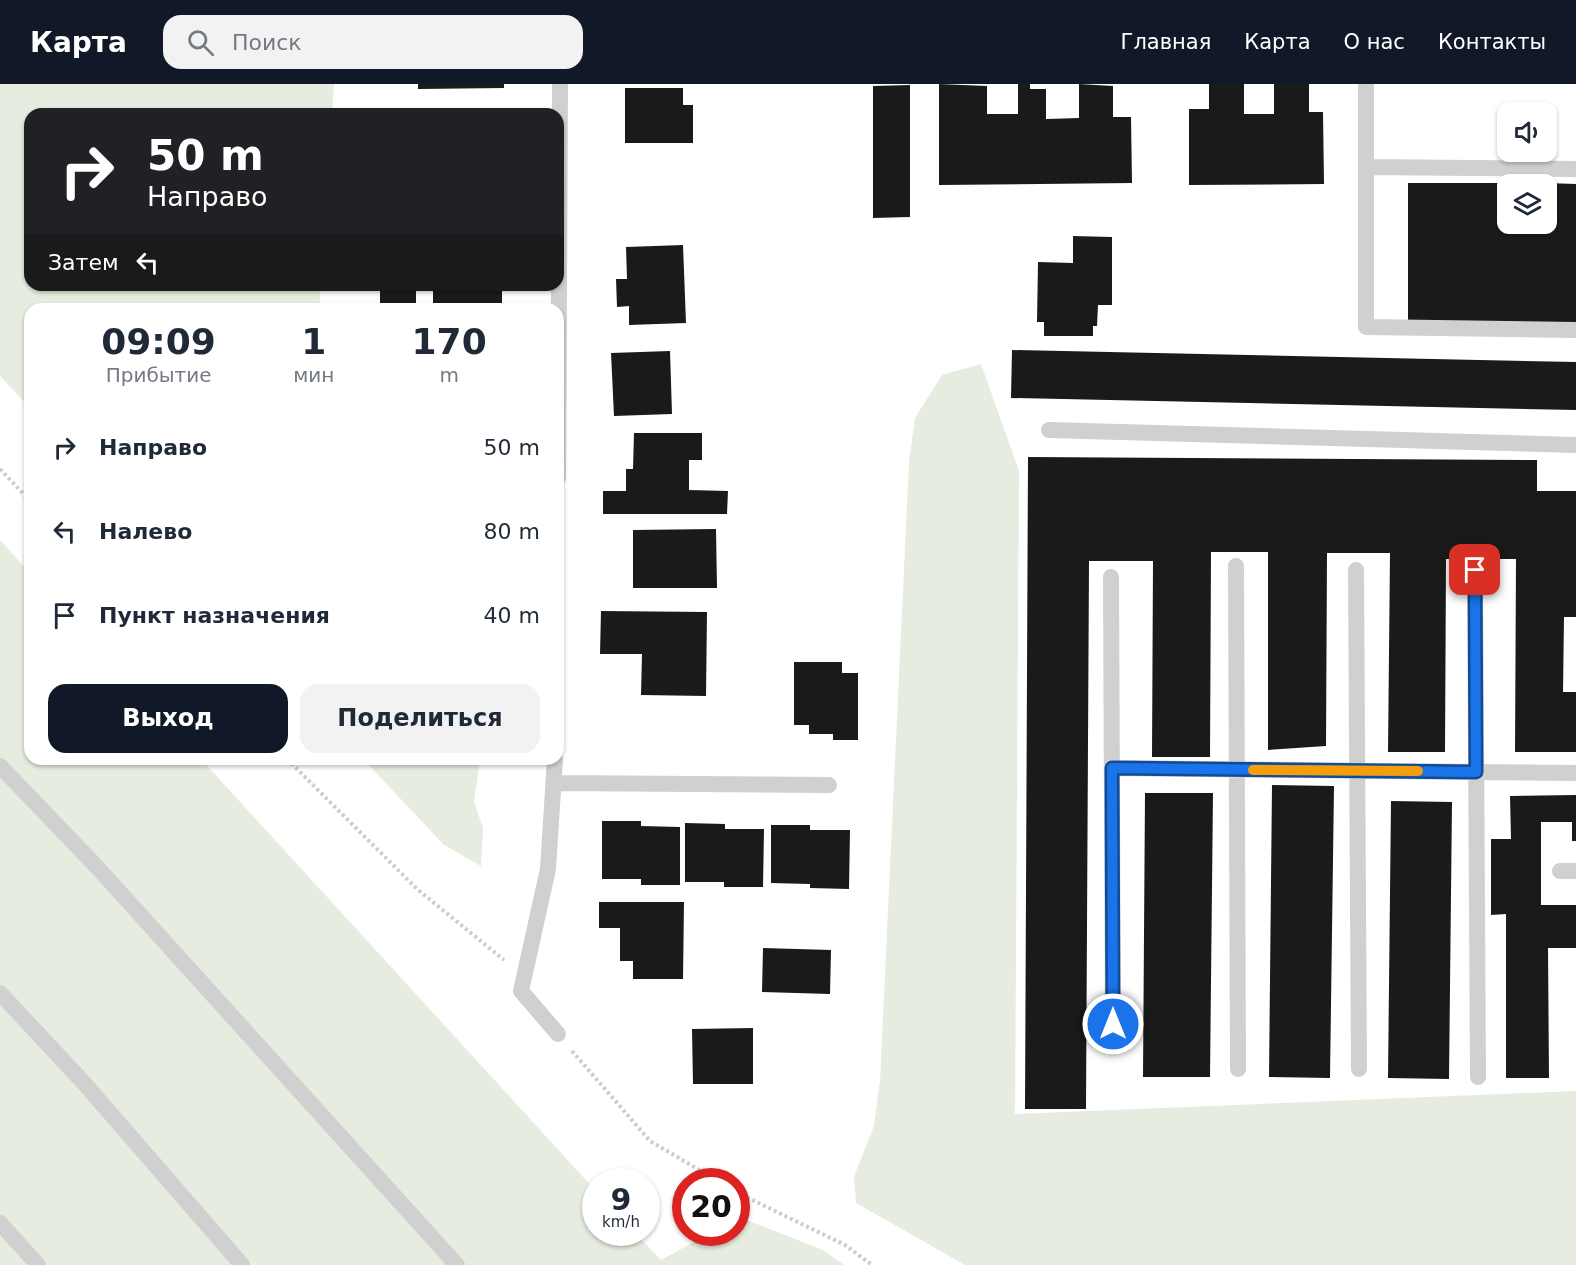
<!DOCTYPE html>
<html lang="ru">
<head>
<meta charset="utf-8">
<style>
	body { margin:0; font-family:"DejaVu Sans",sans-serif; background:#f2f2f3; color:#1f2937; height:100vh; display:flex; flex-direction:column; font-size:22px; white-space:nowrap }
	* { box-sizing:border-box; margin:0 }
	p { font-size:20px; color:#747a83 }
	.icon { flex:none; width:33px; height:33px; fill:none; stroke:currentColor; stroke-width:2; stroke-linecap:round; stroke-linejoin:round }
	.map { position:relative; flex:1; overflow:hidden }
	.panel { position:absolute; left:24px; top:219px; width:540px; height:462px; display:flex; flex-direction:column; background:#fff; border-radius:18px; box-shadow:0 2px 4px #0004 }
	.panel>* { flex:none }
	.hud { position:absolute; left:24px; top:24px; width:540px; height:183px; border-radius:18px; box-shadow:0 2px 4px #0004; background:#202124; color:#fff; overflow:hidden }
	.fabs { position:absolute; left:1497px; top:18px; display:grid; gap:12px }
	.fabs a { display:grid; place-items:center; width:60px; height:60px; border-radius:12px; background:#fff; box-shadow:0 2px 4px #0004; font-size:30px }
	.speed { position:absolute; left:582px; top:1084px; display:flex; gap:12px; font-size:30px; font-weight:700; text-align:center }
	.speed>* { display:grid; place-content:center; width:78px; height:78px; border-radius:50%; background:#fff; box-shadow:0 2px 4px #0004; line-height:1 }
	.speed small { font-size:15px; font-weight:400 }
	.speed .limit { border:9px solid #d22; background:#fff; color:#111 }
	.pin { position:absolute; display:grid; place-items:center; width:51px; height:51px; color:#fff; margin:-26px; border-radius:12px; box-shadow:0 3px 9px #0006 }
	.me { position:absolute; width:66px; margin:-33px; rotate:0deg; stroke-linejoin:round; filter:drop-shadow(0 0 4px #0008) }
	.turn { display:flex; align-items:center; gap:21px; height:126px; padding:0 24px; font-size:27px }
	.turn .icon { width:78px; height:78px; stroke-width:2.5 }
	.turn b { display:block; font-size:42px; line-height:51px }
	.then { display:flex; align-items:center; height:57px; padding:0 24px; background:#0003; gap:12px; font-size:22px }
	.eta { display:flex; justify-content:space-evenly; align-items:center; height:102px; text-align:center }
	.eta b { font-size:36px; font-weight:700; line-height:42px }
	.action { display:flex; gap:12px; margin-top:auto; padding:12px 24px }
	.action a { flex:1; height:69px; border-radius:18px; background:#111827; color:#fff; font-size:24px; font-weight:700; line-height:69px; text-align:center }
	.action a+a { background:#f2f2f3; color:#1f2937 }
	ul { padding:0; list-style:none }
	li { display:flex; align-items:center; gap:18px; height:84px; padding:0 24px }
	li div { flex:1 }
	li b { display:block; font-size:22px }
	li em { font-style:normal }
	header { display:flex; align-items:center; gap:36px; box-sizing:border-box; height:84px; padding:0 30px; background:#111827; color:#fff }
	header strong { font-size:28px }
	nav { display:flex; gap:33px; margin-inline-start:auto; font-size:21px }
	.search { width:420px; height:54px; background:#f2f2f3; display:flex; align-items:center; gap:15px; box-sizing:border-box; padding:0 21px; border-radius:18px; color:#747a83; font-size:22px }
	.map>svg:first-child { display:block }
</style>
</head>
<body>
<header>
<strong>Карта</strong>
<div class="search"><svg class="icon" aria-label="search" viewBox="0 0 24 24"><circle cx="10" cy="10" r="6"/><path d="M15 15l6 6"/></svg>Поиск</div>
<nav><a>Главная</a><a>Карта</a><a>О нас</a><a>Контакты</a></nav>
</header>
<div class="map">
<svg width="1576" height="1181" viewBox="0 0 1576 1181">
	<rect width="100%" height="100%" fill="#fff"/>
	<!-- green -->
	<path fill="#e6ecdf" d="M0,0H334L332,30H30V201H321L319,225H30V324L0,292Z
		M981,280L1019,387L1015,1030L1576,1007V1181H965L856,1119L854,1093L874,1042L880,997L909,378L915,334L942,291Z
		M0,456L30,489V675H201L595,1106L596,1149H635L661,1176L710,1149H736L737,1134L739,1133L823,1166L844,1181H0Z
		M363,675H480L474,718L483,744L481,782L444,761Z"/>
	<!-- building -->
	<path fill="#1a1a1a" d="M418,0H504V4L418,5Z
		M939,0L987,2V30H1018V0H1030V5H1046V35L1079,34V0L1113,2V33H1131L1132,99L939,101Z
		M1209,0H1244V30H1274V0H1309V28H1323L1324,100L1189,101V25H1209Z
		M910,1V133L873,134V2Z
		M625,4H683V21H693V59H625Z
		M1408,99H1508V140H1546V99L1576,100V238H1408Z
		M1073,152L1112,153V221H1098L1097,242H1093V252H1044V238H1037L1038,178L1073,179Z
		M683,161L686,239L629,241V222L617,223L616,195H627L626,163Z
		M380,201H416V225H380Z
		M433,201H502V225H433Z
		M1012,266L1576,278V326L1011,314Z
		M670,267L672,330L614,332L611,269Z
		M634,349H702V376H689V406L728,407L727,430H603V407H626V385H633Z
		M1028,373L1537,376V407H1576V533H1564L1563,608H1576V668H1515L1516,475H1446L1445,668H1388L1390,469H1327L1326,662L1268,666V468H1211L1210,673H1152L1153,477H1089L1086,1025H1025Z
		M716,445L717,504H633V446Z
		M601,527L707,528L706,612L641,611L642,570H600Z
		M794,578H842V589H858V656H833V650H809V641H794Z
		M1272,701L1334,702L1330,994L1269,993Z
		M1145,709H1213L1210,993H1143Z
		M1576,711V757H1572V738H1541V821H1576V864H1548L1549,994H1506V830L1491,831V755H1511L1510,712Z
		M1391,717L1452,718L1449,995L1388,994Z
		M602,737H641V742L680,743V801H641V795H602Z
		M685,739L725,740V745H764L763,803H724V798H685Z
		M771,741H810V746H850L849,805L810,804V800L771,799Z
		M599,818H684L683,895H633V877H620V844H599Z
		M763,864L831,866L830,910L762,908Z
		M753,944V1000H693L692,945Z"/>
	<g fill="none" stroke-linecap="round" stroke-linejoin="round">
		<!-- path -->
		<path stroke="#cdcdcd" stroke-width="4" stroke-dasharray="3 3" stroke-linecap="butt" d="M0,385L30,417
			M287,675L417,805L504,876
			M572,967L650,1057L720,1098
			M736,1108L845,1161L872,1181"/>
		<!-- service -->
		<path stroke="#d0d0d0" stroke-width="16" d="M1366,0V243L1576,246
			M1366,83L1576,85
			M1049,346L1576,361
			M558,394L560,0
			M1236,482L1238,985
			M1356,486L1359,985
			M1475,486L1478,993
			M1111,493L1113,963
			M555,675L548,785L521,907L558,950
			M0,682L97,783L457,1181
			M1112,684L1576,689
			M555,699L829,701
			M1560,787H1576
			M0,909L84,999L242,1181
			M0,1139L38,1181"/>
	</g>
	<g fill="none" stroke-linecap="round" stroke-linejoin="round">
		<defs>
			<path id="route" d="M1113,940L1112,684L1476,688L1475,486"/>
		</defs>
		<!-- route casing -->
		<use href="#route" stroke="#114b97" stroke-width="15"/>
		<!-- route -->
		<use href="#route" stroke="#1a73e8" stroke-width="10"/>
		<!-- slow -->
		<path stroke="#f59e0b" stroke-width="10" d="M1253,686L1418,687"/>
	</g>
</svg>
<div class="fabs">
<a><svg class="icon" aria-label="sound" viewBox="0 0 24 24"><path d="M4 9h4l5-4v14l-5-4H4zM17 9q2 3 0 6"/></svg></a>
<a><svg class="icon" aria-label="layers" viewBox="0 0 24 24"><path d="M12 4l9 5-9 5-9-5zM3 14l9 5 9-5"/></svg></a>
</div>
<div class="speed"><div>9<small>km/h</small></div><div class="limit">20</div></div>
<div class="pin" style="left:1475px;top:486px;background:#d93025"><svg class="icon" aria-label="arrive" viewBox="0 0 24 24"><path d="M6 21V4h12l-3 4 3 4H6"/></svg></div>
<svg class="me" style="left:1113px;top:940px" viewBox="-20 -20 40 40"><circle r="17" fill="#1a73e8" stroke="#fff" stroke-width="3"/><path d="M0-11L8 9 0 5-8 9z" fill="#fff"/></svg>
<div class="hud">
<div class="turn"><svg class="icon" aria-label="right" viewBox="0 0 24 24"><path d="M7 20v-9h11M14 6l5 5-5 5"/></svg><div><b>50 m</b>Направо</div></div>
<div class="then">Затем<svg class="icon" aria-label="left" viewBox="0 0 24 24"><path d="M17 20v-9H6M10 6l-5 5 5 5"/></svg></div>
</div>
<section class="panel">
<div class="eta">
<div><b>09:09</b><p>Прибытие</p></div>
<div><b>1</b><p>мин</p></div>
<div><b>170</b><p>m</p></div>
</div>
<ul>
<li><svg class="icon" aria-label="right" viewBox="0 0 24 24"><path d="M7 20v-9h11M14 6l5 5-5 5"/></svg><div><b>Направо</b></div><em>50 m</em></li>
<li><svg class="icon" aria-label="left" viewBox="0 0 24 24"><path d="M17 20v-9H6M10 6l-5 5 5 5"/></svg><div><b>Налево</b></div><em>80 m</em></li>
<li><svg class="icon" aria-label="arrive" viewBox="0 0 24 24"><path d="M6 21V4h12l-3 4 3 4H6"/></svg><div><b>Пункт назначения</b></div><em>40 m</em></li>
</ul>
<div class="action"><a>Выход</a><a>Поделиться</a></div>
</section>
</div>
</body>
</html>
